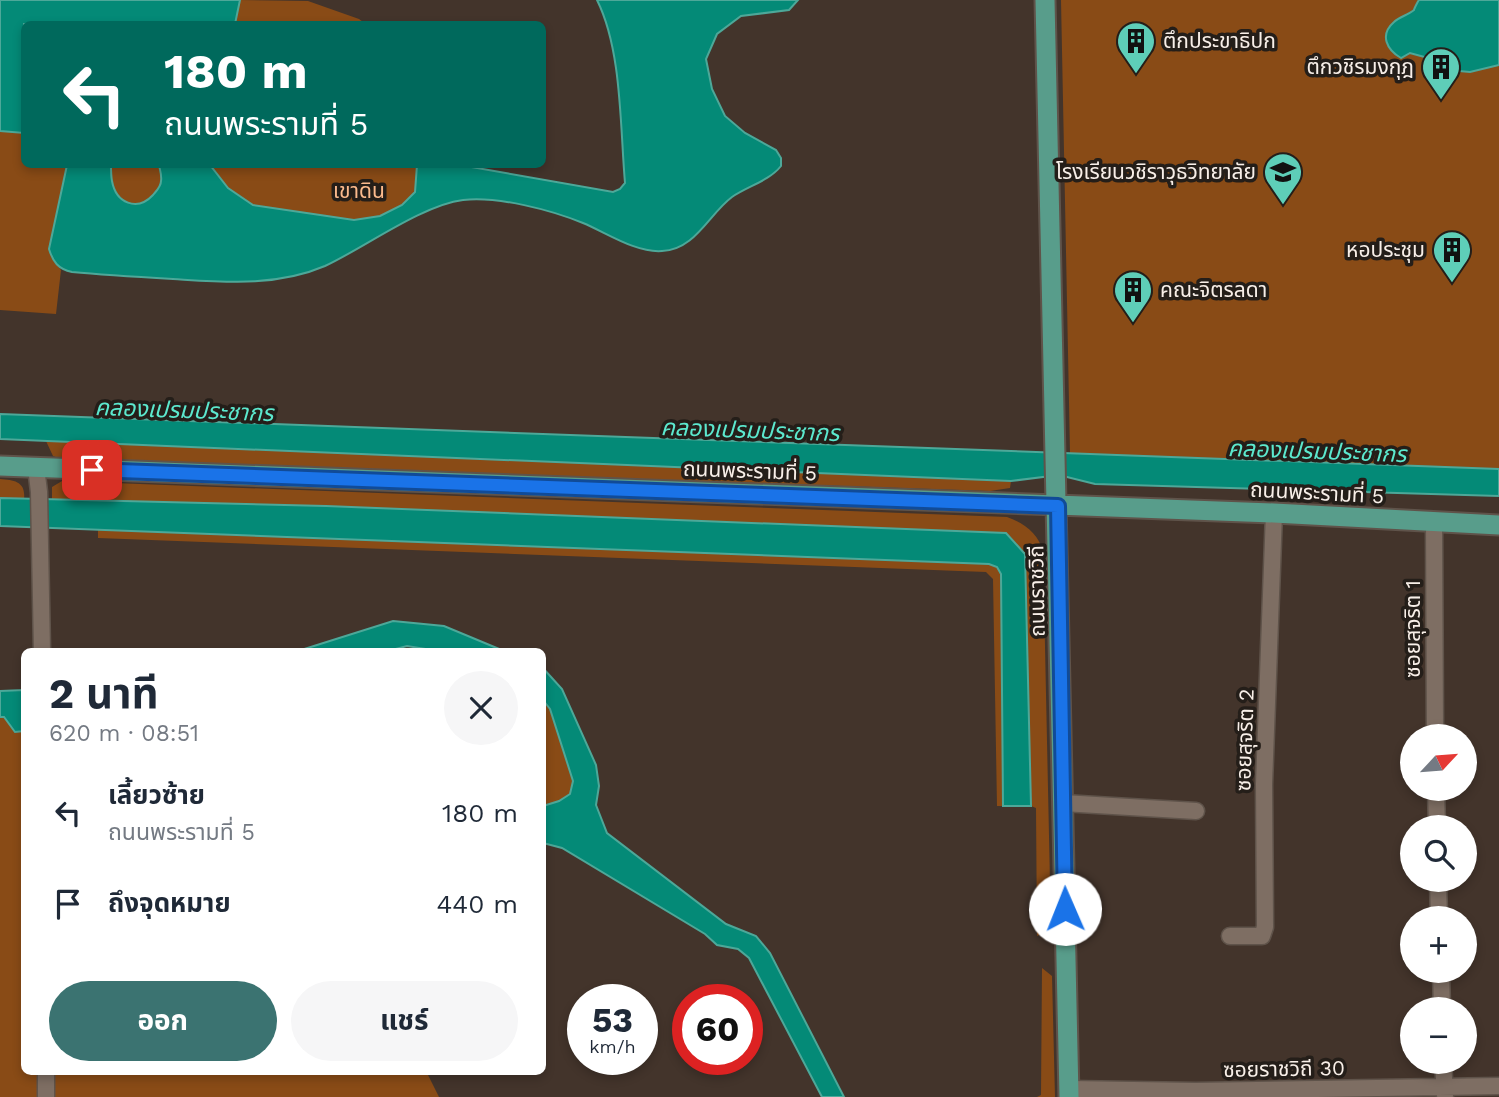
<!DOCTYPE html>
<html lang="th">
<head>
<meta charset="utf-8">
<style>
	body { margin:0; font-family:"Work Sans","Noto Sans Thai",sans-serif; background:#f6f6f7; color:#1f2937; height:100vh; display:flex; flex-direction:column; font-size:26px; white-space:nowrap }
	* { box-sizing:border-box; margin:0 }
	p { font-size:23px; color:#747a83 }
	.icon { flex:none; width:38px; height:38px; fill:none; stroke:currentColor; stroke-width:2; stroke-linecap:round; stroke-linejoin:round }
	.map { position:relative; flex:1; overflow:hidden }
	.side { position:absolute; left:21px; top:648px; width:525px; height:427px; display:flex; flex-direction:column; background:#fff; border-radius:10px; box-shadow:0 4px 10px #0003 }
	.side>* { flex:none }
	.banner { position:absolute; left:21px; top:21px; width:525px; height:147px; border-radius:10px; box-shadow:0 4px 10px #0003; background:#00695c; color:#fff; overflow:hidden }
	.needle { width:46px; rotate:64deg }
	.tools { position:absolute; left:1400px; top:724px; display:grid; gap:14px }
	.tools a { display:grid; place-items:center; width:77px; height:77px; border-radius:50%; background:#fff; box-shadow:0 4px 10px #0003; font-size:35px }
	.speed { position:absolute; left:567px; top:984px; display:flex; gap:14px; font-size:35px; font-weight:700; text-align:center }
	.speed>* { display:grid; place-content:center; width:91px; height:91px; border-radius:50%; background:#fff; box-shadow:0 4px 10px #0003; line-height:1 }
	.speed small { font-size:18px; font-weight:400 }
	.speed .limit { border:10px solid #d22; background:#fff; color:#111 }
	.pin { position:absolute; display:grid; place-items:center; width:60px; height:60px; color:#fff; margin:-30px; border-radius:14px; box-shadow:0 4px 10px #0006 }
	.me { position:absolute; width:77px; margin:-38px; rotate:359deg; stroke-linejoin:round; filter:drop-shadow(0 0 5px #0008) }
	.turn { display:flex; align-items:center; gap:24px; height:147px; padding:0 28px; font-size:32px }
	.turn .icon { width:91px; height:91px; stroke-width:2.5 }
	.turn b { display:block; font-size:49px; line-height:60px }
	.round { display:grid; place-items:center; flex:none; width:74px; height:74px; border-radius:37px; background:#f6f6f7 }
	.head { display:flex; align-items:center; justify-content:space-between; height:119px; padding:0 28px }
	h1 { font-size:42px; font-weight:700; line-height:52px }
	.button { display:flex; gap:14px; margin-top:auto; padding:14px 28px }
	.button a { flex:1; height:80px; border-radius:42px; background:#3b7371; color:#fff; font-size:28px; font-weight:700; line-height:80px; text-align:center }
	.button a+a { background:#f6f6f7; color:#1f2937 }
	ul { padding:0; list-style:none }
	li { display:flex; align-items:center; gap:21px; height:91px; padding:0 28px }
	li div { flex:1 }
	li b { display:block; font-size:26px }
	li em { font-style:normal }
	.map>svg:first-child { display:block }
</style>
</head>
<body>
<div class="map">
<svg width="1499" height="1097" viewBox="0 0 1499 1097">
	<rect width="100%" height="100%" fill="#43342b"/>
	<!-- green -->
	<path fill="#894b16" d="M240,0L308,1L359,19L366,24H235Z
		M1061,0H1499V469L1070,453Z
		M0,131L24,133V164L67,165L49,249L53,260L61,270L56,314L0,310Z
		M417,164L415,192L402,205L380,216L354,220L253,205L228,188L210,165Z
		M111,165H159C160,170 162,176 161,181C161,187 156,191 153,195C137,212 116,203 112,181C111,176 111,170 111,165Z
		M46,441L1011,481L1010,488L990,491L61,459L53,456Z
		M0,479C15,480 26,482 24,499L0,498Z
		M62,481L1007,517C1024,523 1039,534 1043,552L1051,930L1037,936L1036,808L1031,806L1025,554L1005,533L326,506L52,500V487Z
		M98,528L989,564L997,567L1001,574L1003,806H997L993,579L986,572L98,538Z
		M542,700L550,709L573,781L570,794L559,801L543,806Z
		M0,717H4L21,732L24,731V1071H426L439,1097H0Z
		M1042,968L1052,976L1055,1097H1037L1041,1095Z"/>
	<!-- water -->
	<path fill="#048a77" stroke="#4da899" stroke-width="2" d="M0,0H240L235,24H24V133L0,131Z
		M597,0H798L789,10L741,16L717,34L706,59L712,89L725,116L745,133L776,150L781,158V166C769,181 748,186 732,197C709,214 695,250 662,251C636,253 607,233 583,223C551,210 498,196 463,200C422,205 364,248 325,266C276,287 224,282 173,279C139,277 105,275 72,272C58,269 53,262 49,249L67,165H111C111,170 111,176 112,181C116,203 137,212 153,195C156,191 161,187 161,181C162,176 160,170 159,165H210L228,188L253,205L354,220L380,216L402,205L415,192L417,165H460L613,192L620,189L625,183C620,126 622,50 597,0Z
		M1419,0H1499V65L1470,72L1459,71L1437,65L1428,58L1410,53L1401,58C1387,50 1379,35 1394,22C1399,17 1408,15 1414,10C1414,9 1418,1 1419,0Z
		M0,414L1499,469V496L1095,484L1059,475L1011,481L0,439Z
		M0,498L326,506L1006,533L1025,554L1031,806H1003L1001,574L997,567L989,564L0,526Z
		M393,621L444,626L504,651H438L407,646L388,651H298Z
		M542,667L562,689L596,765L599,786L596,805L607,833L726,924L756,936L770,953L844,1097H822L749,958L738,949L717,945L705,934L562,848L543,843V806L559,801L570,794L573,781L550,709L543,700Z
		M24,690V731L15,732L4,717H0V691Z"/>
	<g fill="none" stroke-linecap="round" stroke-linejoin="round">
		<defs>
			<path id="minor" d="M36,467L39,492L42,651
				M1434,521L1435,737
				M1436,789L1437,828
				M1063,803L1196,811
				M1438,880L1439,919
				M1230,936H1262L1265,927L1264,784L1274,513
				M1441,971L1442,1010
				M1443,1062L1445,1095
				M46,1071V1097
				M1069,1089L1196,1091L1499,1086"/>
			<path id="major" d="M1045,0L1069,1097
				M0,466L1274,513L1499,525"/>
		</defs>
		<!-- minor casing -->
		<use href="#minor" stroke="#5f534a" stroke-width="19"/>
		<!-- major casing -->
		<use href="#major" stroke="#5f534a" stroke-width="23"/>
		<!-- minor -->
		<use href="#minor" stroke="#7e6e63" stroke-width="16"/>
		<!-- major -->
		<use href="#major" stroke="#589d8b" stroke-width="19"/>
	</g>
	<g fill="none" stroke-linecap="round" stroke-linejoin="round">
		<defs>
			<path id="route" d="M92,470L1058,506L1065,909"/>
		</defs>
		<!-- route casing -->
		<use href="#route" stroke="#114b97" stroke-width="18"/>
		<!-- route -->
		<use href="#route" stroke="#1a73e8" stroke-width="12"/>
	</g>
	<!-- icons -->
	<defs>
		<symbol id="building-pin" viewBox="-11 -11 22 30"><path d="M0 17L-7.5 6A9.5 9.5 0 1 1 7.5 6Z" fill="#5eceb8" stroke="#241e19"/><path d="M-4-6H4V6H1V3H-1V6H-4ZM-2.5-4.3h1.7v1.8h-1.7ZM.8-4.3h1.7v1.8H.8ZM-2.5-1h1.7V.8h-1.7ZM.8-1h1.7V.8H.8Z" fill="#111"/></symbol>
		<symbol id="school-pin" viewBox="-11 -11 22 30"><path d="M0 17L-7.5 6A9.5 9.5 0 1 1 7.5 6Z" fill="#5eceb8" stroke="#241e19"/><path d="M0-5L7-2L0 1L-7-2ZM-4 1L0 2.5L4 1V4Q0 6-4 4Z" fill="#111"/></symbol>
	</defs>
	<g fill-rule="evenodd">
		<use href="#building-pin" x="1114" y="19" width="44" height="60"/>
		<use href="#building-pin" x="1419" y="45" width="44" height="60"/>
		<use href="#school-pin" x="1261" y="150" width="44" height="60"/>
		<use href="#building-pin" x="1430" y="228" width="44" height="60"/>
		<use href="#building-pin" x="1111" y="268" width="44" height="60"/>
	</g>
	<g text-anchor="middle" stroke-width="7" stroke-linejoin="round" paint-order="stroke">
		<!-- poi labels -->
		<g font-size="21" fill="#f8efe8" stroke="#241e19" text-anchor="end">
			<text x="1163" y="48" text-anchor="start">ตึกประขาธิปก</text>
			<text x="1414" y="74">ตึกวชิรมงกุฎ</text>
			<text x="1256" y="179">โรงเรียนวชิราวุธวิทยาลัย</text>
			<text x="1425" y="257">หอประชุม</text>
			<text x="1160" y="297" text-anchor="start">คณะจิตรลดา</text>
		</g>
		<!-- park labels -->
		<g font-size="21" fill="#fbba8d" stroke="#241e19">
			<text x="359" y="198">เขาดิน</text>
		</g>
		<!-- street labels -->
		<g font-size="21" fill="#f8efe8" stroke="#241e19">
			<text transform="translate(750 471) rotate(2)" y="7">ถนนพระรามที่ 5</text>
			<text transform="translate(1317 493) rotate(3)" y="7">ถนนพระรามที่ 5</text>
			<text transform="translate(1037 591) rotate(-91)" y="7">ถนนราชวิถี</text>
			<text transform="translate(1413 629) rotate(-90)" y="7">ซอยสุจริต 1</text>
			<text transform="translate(1245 740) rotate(-88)" y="7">ซอยสุจริต 2</text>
			<text transform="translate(1284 1069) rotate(-1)" y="7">ซอยราชวิถี 30</text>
		</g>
		<!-- water labels -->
		<g font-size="23" font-style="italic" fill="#5ce8ce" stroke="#241e19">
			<text transform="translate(184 410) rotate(2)" y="8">คลองเปรมประชากร</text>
			<text transform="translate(750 430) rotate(2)" y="8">คลองเปรมประชากร</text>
			<text transform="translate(1317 451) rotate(2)" y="8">คลองเปรมประชากร</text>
		</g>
	</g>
</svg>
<div class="tools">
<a><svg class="needle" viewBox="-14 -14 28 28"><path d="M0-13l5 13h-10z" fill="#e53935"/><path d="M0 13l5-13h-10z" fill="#747a83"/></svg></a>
<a><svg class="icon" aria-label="search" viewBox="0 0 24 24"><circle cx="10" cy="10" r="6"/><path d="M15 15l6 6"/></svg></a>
<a>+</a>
<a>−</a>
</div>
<div class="speed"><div>53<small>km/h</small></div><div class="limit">60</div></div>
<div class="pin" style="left:92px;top:470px;background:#d93025"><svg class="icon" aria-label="arrive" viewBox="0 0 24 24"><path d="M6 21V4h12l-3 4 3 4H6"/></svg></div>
<svg class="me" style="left:1065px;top:909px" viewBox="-20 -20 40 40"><circle r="19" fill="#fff"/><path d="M0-13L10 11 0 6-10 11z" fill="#1a73e8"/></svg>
<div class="banner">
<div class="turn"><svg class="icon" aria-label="left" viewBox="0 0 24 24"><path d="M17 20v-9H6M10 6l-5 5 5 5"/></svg><div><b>180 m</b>ถนนพระรามที่ 5</div></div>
</div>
<section class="side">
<div class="head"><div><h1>2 นาที</h1><p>620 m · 08:51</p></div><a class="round"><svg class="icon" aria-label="close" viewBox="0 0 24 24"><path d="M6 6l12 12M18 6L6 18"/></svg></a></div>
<ul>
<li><svg class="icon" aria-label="left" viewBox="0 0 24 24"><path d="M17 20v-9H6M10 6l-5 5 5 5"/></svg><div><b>เลี้ยวซ้าย</b><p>ถนนพระรามที่ 5</p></div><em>180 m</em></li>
<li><svg class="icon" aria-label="arrive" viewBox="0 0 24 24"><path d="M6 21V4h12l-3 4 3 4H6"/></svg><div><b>ถึงจุดหมาย</b></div><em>440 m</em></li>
</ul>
<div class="button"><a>ออก</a><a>แชร์</a></div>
</section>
</div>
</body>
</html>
